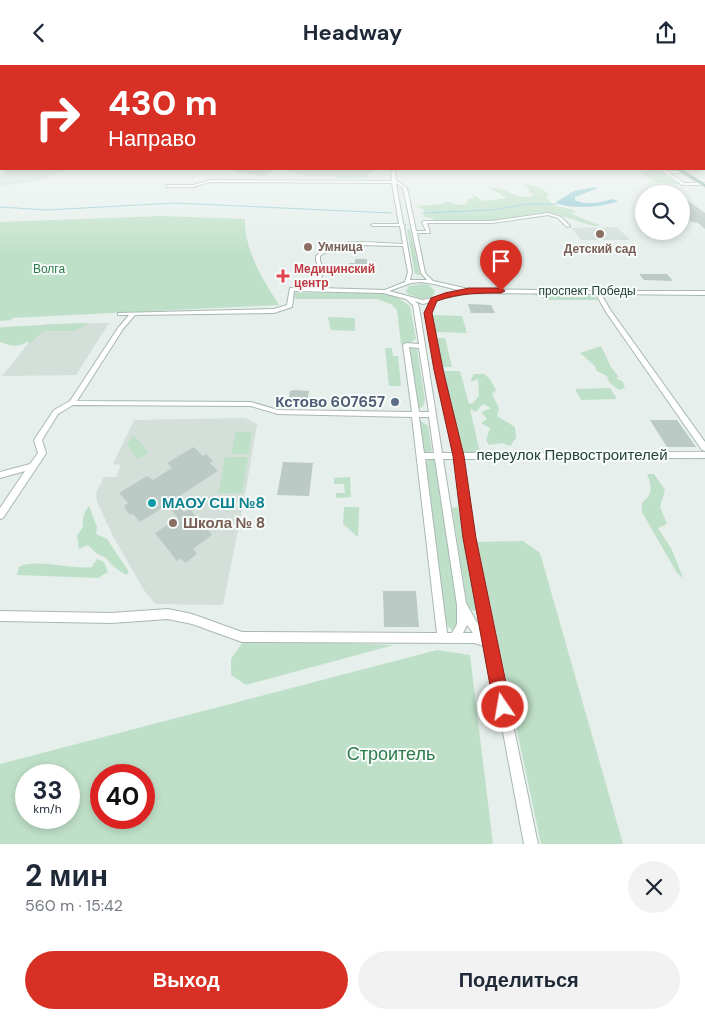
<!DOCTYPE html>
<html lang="ru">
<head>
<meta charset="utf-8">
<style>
	body { margin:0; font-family:"DM Sans",sans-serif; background:#f2f2f3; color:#1f2937; height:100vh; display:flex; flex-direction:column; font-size:19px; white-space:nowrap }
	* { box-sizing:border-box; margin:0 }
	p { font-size:16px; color:#747a83 }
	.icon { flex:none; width:28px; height:28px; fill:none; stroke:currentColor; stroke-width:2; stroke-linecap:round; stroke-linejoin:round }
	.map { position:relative; height:779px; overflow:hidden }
	.drawer { display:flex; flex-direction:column; background:#fff; flex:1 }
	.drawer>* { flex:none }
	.hud { position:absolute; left:0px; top:0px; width:705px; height:105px; box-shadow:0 2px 8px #0003; background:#d93025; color:#fff; overflow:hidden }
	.tools { position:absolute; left:635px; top:120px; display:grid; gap:10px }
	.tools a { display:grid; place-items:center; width:55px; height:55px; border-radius:50%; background:#fff; box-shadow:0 2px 8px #0003; font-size:25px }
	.speed { position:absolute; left:15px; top:699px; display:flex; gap:10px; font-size:25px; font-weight:700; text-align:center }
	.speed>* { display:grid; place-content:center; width:65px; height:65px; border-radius:50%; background:#fff; box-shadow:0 2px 8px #0003; line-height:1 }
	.speed small { font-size:12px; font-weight:400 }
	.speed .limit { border:8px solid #d22; background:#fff; color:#111 }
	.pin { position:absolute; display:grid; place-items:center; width:42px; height:42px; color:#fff; margin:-51px -21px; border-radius:50% 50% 50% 0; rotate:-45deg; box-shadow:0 0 5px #0007 }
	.pin .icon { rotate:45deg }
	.me { position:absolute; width:55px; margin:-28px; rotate:348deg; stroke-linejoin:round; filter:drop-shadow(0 0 4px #0008) }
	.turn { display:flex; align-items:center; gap:18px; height:105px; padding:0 25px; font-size:22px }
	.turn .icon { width:65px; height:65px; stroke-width:2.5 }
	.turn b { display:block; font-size:35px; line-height:42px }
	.round { display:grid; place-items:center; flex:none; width:52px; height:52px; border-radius:26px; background:#f2f2f3 }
	.summary { display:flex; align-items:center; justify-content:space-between; height:85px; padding:0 25px }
	h1 { font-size:30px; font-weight:700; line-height:38px }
	.cta { display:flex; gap:10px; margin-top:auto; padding:10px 25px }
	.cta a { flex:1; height:58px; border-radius:30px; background:#d93025; color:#fff; font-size:20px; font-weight:700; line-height:58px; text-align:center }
	.cta a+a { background:#f2f2f3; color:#1f2937 }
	header { display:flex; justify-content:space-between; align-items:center; height:65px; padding:0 25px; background:#fff; font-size:22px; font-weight:700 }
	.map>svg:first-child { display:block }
</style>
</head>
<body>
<header><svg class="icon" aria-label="back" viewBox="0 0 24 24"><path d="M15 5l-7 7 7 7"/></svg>Headway<svg class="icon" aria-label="share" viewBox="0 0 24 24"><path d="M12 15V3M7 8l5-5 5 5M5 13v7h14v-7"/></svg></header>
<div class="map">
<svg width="705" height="779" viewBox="0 0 705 779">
	<rect width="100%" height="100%" fill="#e6efeb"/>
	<!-- built -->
	<path fill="#d4dfda" d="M0,81L1,104H65L44,114L0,122Z
		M617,162L630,175H581L571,163Z
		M109,258L76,310L2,311L44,259Z
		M245,353L257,359L244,436L223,540L155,539L144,525L114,473L97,437L96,428L104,412H116L121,400L113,399L134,355Z"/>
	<!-- green -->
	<path fill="#bfe0c8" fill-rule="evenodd" d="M284,104H372L366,113L340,114L331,111H306Z
		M645,104H659L683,120L652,116L639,107L648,106Z
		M526,119L542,123L549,130L546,133L556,141L574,145L576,147L570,148L601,161H593L553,148H543L494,157L433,155V153L423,152L425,146L416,141L443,139L445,136L458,140L467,139L468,134H474L472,129L484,136L507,133L489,123C506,121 517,136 533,131L527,122L522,120Z
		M163,151L245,154C244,185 263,215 279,240L11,253L12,255L0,256V157Z
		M407,164H410L420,210L415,209Z
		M423,219L429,220L435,226L432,232L422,234L408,229L406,226L409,221Z
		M294,228H382L392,229L410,241L416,274L408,279H401L397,245L391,239L377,234H297L294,233Z
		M532,229L593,230L598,235H549Z
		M432,250L462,251L467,268L435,267Z
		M328,252L355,253V266L331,265Z
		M84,258L88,259L74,266H43L31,278L27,277C16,283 12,281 0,277V263L2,262Z
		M436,273H445L452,302H441Z
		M601,281L611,302L619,312L616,313L623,317L625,323L619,325L609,317L607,311L597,306L595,301L580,288Z
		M408,282L417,284L425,335L423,341L417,345Z
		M385,283H392L393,291H398L401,321H389Z
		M442,306H460L469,339L473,338L479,331L478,314L470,317L474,309H484L490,314L496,325L492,329L499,343L497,351L515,362L516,373L510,381L502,378L489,380L486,375L490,363L481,358L487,354L481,347L491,343L483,339L476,347L470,344L480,387H459Z
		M610,323L617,334L581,335L575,324Z
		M418,354L428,361L432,386L427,388L422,385Z
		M252,366L249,389H231L236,367Z
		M133,370L149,387L138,394L127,379Z
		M225,392H248L242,428H218Z
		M434,394L459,553V561L453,565L448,562L444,555L424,400L428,395Z
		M647,409H654L665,425L660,442L667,459L658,463L672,485L683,513L677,508L642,447V438C653,429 652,421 647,409Z
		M350,412L351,432L336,433V428H345L344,419H334V413Z
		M89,441L97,462L96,469L107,474L129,507L126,510L114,502L106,493L96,488L88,480L79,484L77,471L83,462C82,454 84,447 89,441Z
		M344,442H359L358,472L343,459Z
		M458,442L476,546L468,544L452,443Z
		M523,476L540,488L623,779H541L477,477Z
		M97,494L104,497L108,507L98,513L17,510L19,502C35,493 72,505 92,502Z
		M244,575L394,580L246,620L231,610V594Z
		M437,585L470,590L493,779H0V699ZM26,710H69V752H26ZM101,710H144V752H101Z"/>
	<!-- water -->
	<path fill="#8ec9d4" d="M594,122L598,123L575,132V135C587,141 601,137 613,134L618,136C606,142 566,145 556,137L574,126Z"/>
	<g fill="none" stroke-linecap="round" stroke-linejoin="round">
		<!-- stream -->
		<path stroke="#8ec9d4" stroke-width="1" d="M0,142L47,145L175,138L391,148
			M422,148L491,145L527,139H558"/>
	</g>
	<!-- building -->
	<path fill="#bbcac4" d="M237,104H260L273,106L263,111L236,107Z
		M681,134L687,135L705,148V164L698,158L686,155L681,151Z
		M355,194H367V198H373V206L349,205V198H355Z
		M639,209H667L673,216L644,215Z
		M468,239L491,240L495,248H471Z
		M295,325L309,326L307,337H288L290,326Z
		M650,355H677L696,382H667Z
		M194,382L203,391L206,389L213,396L210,398L218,406L173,435L184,447L190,444L197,453L195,456L202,463L206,462L212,470L193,484L197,489L185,498L181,493L177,496L155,468L178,453L167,440L140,457L133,449L130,450L126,445L124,441L128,438L119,428L147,411L153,415L172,403L167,398Z
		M283,397L313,398L309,431L277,430Z
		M383,526H416L419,562H384Z"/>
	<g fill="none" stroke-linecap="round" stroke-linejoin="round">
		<defs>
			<path id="minor" d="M704,86H705V88H704Z
				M391,104H395L396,115L407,123L416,166H426L422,157L424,156H492L548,148L561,152L570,161L567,162L558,153L548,150L492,158H427L430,168H417L425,208L433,216L469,224L595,226L597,224L599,226H705V230L601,229L611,246L705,377V386L702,385L606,247L596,229L469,228L436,235L431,248L461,388L705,387V393L462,394L474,473L538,779H524L487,582L474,578L242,577L192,559L168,554L111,558L0,556V546L111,548L168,544L192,549L242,567L437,568L412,352L278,349L251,341L73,340L58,349L42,375L46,388L45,390L3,453L0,454V443L25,406L0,413V407L30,399L38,388L34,375L54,345L70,336L118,263L129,250H118V248L274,244L287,240L290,223H315L319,202L316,196V191C337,170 375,179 403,179L400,161H373L371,160L373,159H399L392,118L210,117L193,122H167L166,120H193L210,115L392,116ZM396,118L403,123L421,208L427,215H410L412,207L404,161L405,160L403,159ZM359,180L403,181L408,207L405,217L385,225L320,223L323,202L320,196V191C332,182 344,181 359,180ZM421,217L434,219L462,226L423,235L389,226L411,218ZM294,226L383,228L406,234L413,240L419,279L406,278L403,280L412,347L278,345L251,337L77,336L123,264L135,250L274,248L292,242ZM415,236L423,239L431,237L425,248L454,388H442L420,248L418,239ZM409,282L419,283L429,347H419ZM419,352H429L434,388H424ZM425,394H435L457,540V559L452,568H447ZM443,394H455L466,473L483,564L476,556L466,538ZM467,560L473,568H463Z
				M659,104H663L666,106H684L683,108H669L684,118H705V120H682Z"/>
			<path id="major" d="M676,104H681L705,119V122Z"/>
		</defs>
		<!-- minor casing -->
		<use href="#minor" stroke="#a8b8b2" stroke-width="2"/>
		<!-- major casing -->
		<use href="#major" stroke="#c2cac8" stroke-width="2"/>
		<!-- minor -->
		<use href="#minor" fill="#fff" fill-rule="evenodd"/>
		<!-- major -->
		<use href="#major" fill="#6aa596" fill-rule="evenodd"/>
	</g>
	<!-- sky -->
	<linearGradient id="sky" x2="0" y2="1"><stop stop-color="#84bce0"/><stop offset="0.43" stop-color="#f4f8f6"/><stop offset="1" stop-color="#f4f8f6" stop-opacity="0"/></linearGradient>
	<rect width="705" height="190" fill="url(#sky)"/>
	<!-- route -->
	<path fill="#d93025" stroke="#8d1f18" d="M469,223H501L505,226L501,228C479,228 459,228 437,236L432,248L443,305L464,391L476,473L511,642L509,648L503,651L497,648L494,642L463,473L453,391L434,305L424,248L431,233L445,228Z"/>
	<!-- markers -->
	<g fill="#8d6e63" stroke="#f7fbf9" stroke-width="2">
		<circle cx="600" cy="169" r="5"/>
		<circle cx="308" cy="182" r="5"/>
		<circle cx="173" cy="458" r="5"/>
	</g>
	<path fill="#e0444e" stroke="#f7fbf9" stroke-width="2" d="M280.5 203.5h5v5h5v5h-5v5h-5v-5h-5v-5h5z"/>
	<circle fill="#5c6f8a" stroke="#f7fbf9" stroke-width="2" cx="395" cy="337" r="5"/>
	<circle fill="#0f9aa8" stroke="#f7fbf9" stroke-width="2" cx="152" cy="438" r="5"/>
	<g text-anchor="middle" stroke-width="4" stroke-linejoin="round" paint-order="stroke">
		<!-- far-education labels -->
		<g font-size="12" font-weight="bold" fill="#785e54" stroke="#f7fbf9" text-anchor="start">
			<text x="318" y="186">Умница</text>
			<text x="600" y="188" text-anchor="middle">Детский сад</text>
		</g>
		<!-- far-park labels -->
		<g font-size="12" fill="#2d7a4b" stroke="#f7fbf9">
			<text x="49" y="208">Волга</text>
		</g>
		<!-- far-health labels -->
		<g font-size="12" font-weight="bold" fill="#be3a42" stroke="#f7fbf9" text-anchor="start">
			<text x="294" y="208">Медицинский<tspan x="294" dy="14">центр</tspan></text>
		</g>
		<!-- far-street labels -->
		<g font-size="12" fill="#24423a" stroke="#f7fbf9">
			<text x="587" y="230">проспект Победы</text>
		</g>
		<!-- service labels -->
		<g font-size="15" font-weight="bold" fill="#4e5e75" stroke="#f7fbf9" text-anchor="end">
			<text x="385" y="342">Кстово 607657</text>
		</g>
		<!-- street labels -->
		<g font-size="15" fill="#24423a" stroke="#f7fbf9">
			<text x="572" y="395">переулок Первостроителей</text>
		</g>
		<!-- culture labels -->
		<g font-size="15" font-weight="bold" fill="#0d838f" stroke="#f7fbf9" text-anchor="start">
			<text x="162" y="443">МАОУ СШ №8</text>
		</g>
		<!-- education labels -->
		<g font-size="15" font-weight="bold" fill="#785e54" stroke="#f7fbf9" text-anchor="start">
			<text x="183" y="463">Школа № 8</text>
		</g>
		<!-- near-park labels -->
		<g font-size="18" fill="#2d7a4b" stroke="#f7fbf9">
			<text x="391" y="695">Строитель</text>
		</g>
	</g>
</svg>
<div class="tools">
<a><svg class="icon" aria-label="search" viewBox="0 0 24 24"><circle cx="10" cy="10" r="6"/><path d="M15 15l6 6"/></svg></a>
</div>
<div class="speed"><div>33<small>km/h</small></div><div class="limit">40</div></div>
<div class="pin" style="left:501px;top:226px;background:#d93025"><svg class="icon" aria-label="arrive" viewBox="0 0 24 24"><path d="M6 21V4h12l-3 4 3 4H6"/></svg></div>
<svg class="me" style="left:503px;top:642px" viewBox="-20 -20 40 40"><circle r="17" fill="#d93025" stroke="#fff" stroke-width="3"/><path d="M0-11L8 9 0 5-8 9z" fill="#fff"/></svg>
<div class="hud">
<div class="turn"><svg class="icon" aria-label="right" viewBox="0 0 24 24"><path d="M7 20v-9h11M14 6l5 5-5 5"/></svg><div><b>430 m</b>Направо</div></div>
</div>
</div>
<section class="drawer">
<div class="summary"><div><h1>2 мин</h1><p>560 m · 15:42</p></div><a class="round"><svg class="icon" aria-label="close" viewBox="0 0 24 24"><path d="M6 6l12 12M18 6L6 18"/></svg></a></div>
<div class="cta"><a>Выход</a><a>Поделиться</a></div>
</section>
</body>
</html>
